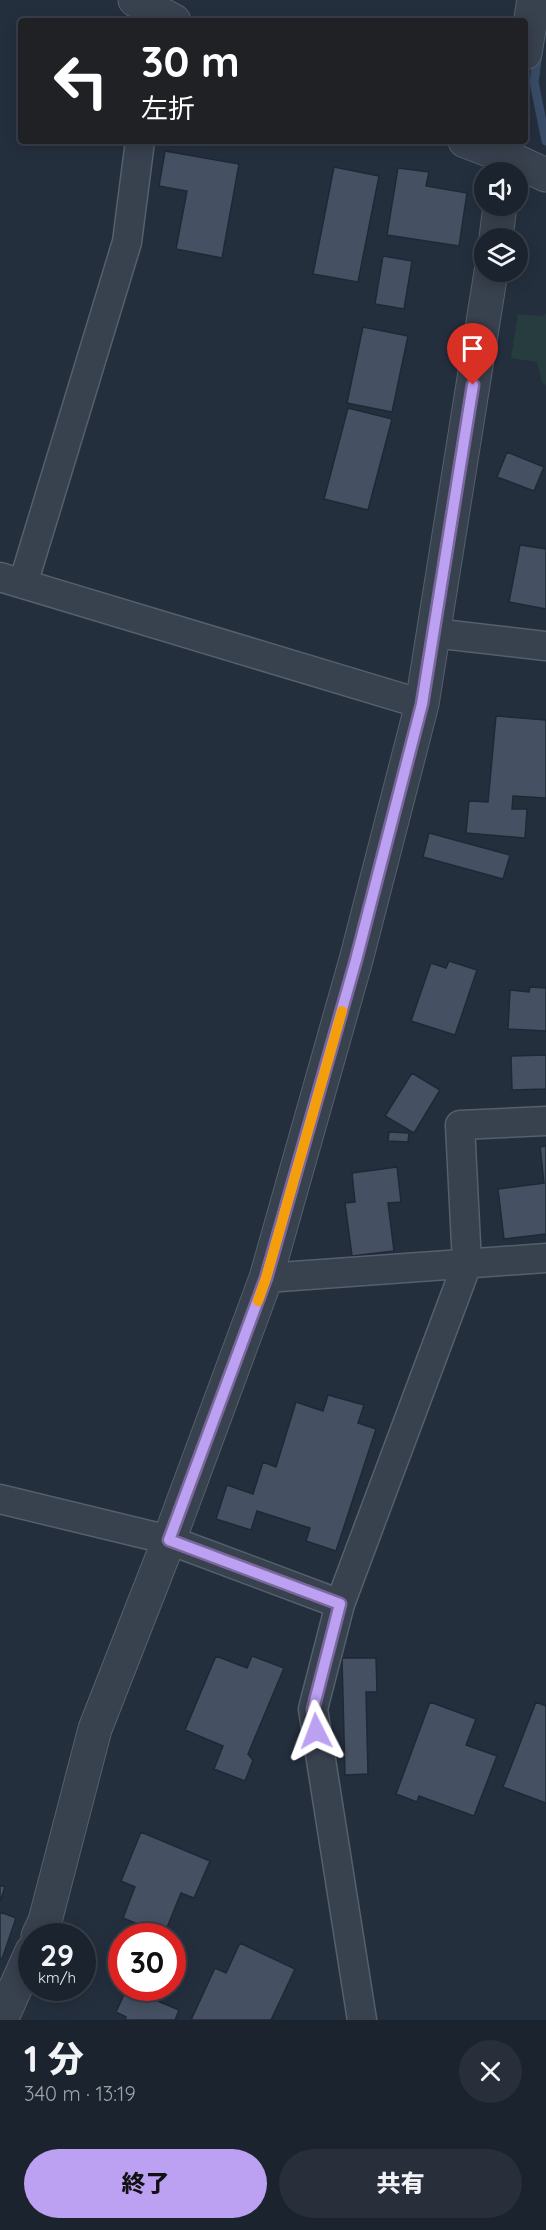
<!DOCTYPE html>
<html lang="ja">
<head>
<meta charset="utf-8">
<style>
	body { margin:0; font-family:Quicksand,"Noto Sans JP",sans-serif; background:#282f3a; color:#f1f3f6; height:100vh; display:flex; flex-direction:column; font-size:22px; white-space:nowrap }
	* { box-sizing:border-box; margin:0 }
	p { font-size:20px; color:#a0a4aa }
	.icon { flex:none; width:33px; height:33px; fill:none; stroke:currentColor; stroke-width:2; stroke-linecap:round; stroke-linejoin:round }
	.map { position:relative; height:2020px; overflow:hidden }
	.sheet { display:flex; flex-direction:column; background:#1b232e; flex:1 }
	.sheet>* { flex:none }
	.hud { position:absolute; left:18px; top:18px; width:510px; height:126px; border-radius:6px; box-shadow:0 3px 15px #0003,0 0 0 2px #39404a; background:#202124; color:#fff; overflow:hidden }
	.controls { position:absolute; left:474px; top:162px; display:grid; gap:12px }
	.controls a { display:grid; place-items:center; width:54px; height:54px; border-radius:50%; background:#1b232e; box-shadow:0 3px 15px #0003,0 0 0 2px #39404a; font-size:30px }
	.speed { position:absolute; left:18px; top:1923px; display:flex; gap:12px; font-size:30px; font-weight:700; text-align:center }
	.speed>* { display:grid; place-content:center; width:78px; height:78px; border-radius:50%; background:#1b232e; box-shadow:0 3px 15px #0003,0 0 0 2px #39404a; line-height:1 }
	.speed small { font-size:15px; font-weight:400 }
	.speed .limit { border:9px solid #d22; background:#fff; color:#111 }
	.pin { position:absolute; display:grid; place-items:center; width:51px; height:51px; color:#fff; margin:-62px -26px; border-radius:50% 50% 50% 0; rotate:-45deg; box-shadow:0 0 6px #0007 }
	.pin .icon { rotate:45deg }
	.me { position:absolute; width:66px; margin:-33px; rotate:357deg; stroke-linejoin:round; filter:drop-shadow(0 0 4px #0008) }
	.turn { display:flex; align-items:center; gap:21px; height:126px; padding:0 24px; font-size:27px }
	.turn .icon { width:78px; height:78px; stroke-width:2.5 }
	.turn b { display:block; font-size:42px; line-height:51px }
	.round { display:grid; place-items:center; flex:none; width:63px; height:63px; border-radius:32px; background:#282f3a }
	.head { display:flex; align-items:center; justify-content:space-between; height:102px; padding:0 24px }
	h1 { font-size:36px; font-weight:800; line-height:45px }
	.button { display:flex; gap:12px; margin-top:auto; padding:12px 24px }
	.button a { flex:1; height:69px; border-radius:36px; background:#bca0f2; color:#111; font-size:24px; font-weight:800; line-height:69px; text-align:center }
	.button a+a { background:#282f3a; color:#f1f3f6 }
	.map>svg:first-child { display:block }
</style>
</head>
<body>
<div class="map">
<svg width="546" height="2020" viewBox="0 0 546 2020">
	<rect width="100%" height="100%" fill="#242f3e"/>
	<!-- green -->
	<path fill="#263c3f" d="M518,314L541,316L546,314V385L542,382L537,362L511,358Z"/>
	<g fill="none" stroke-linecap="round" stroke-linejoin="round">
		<!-- stream -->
		<path stroke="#394c67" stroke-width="9" d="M538,54L534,82L546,141"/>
	</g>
	<!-- building -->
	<path fill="#455162" stroke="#1f2835" stroke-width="1.5" d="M165,151L239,164L222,258L176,249L187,191L159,186Z
		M334,167L379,176L358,282L313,274Z
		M398,168L429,172L426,186L467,193L459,246L387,235Z
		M383,256L412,261L404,309L375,304Z
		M363,327L408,336L392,412L347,403Z
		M348,408L392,419L368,510L324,499Z
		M507,452L544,467L534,491L497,477Z
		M520,545L546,549V609L509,602Z
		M496,716L546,720V798L513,796L512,809H527L525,838L466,833L469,801L488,802Z
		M429,833L510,855L503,879L423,857Z
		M449,961L477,970L455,1035L411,1021L431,963L446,968Z
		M530,987L546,988V1031L508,1029L510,990L529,992Z
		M546,1055V1089L512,1090L511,1056Z
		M412,1073L440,1090L414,1133L385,1116Z
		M389,1132L409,1133L408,1142L388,1141Z
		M546,1146V1234L504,1239L498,1189L544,1183L540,1147Z
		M397,1167L401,1202L388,1203L394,1251L352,1256L345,1203L355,1202L352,1173Z
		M328,1395L364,1405L358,1423L376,1429L336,1551L306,1541L310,1528L257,1511L251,1530L216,1519L227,1485L253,1494L263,1462L276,1467L296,1402L323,1411Z
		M216,1656L247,1668L252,1656L284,1668L248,1754L253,1760L245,1781L214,1769L223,1746L185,1730Z
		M342,1658H376L377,1692H366L368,1774L345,1775Z
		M430,1702L476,1719L466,1745L497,1756L474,1816L419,1796L417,1802L396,1794Z
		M536,1702L546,1706V1803L503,1787Z
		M141,1832L210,1861L194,1898L181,1893L164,1935L123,1918L135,1887L121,1881Z
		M0,1885L5,1887L0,1902Z
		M0,1912L16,1918L2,1959L0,1958Z
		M240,1943L295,1969L271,2020H191L215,1968L226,1973Z
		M127,1988L179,2010L175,2020H125L126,2017L116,2012Z"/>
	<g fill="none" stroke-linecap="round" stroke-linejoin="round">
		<defs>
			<path id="minor" d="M0,577L422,704
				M23,584L127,242L140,141
				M433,633L546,646
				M266,1278L546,1258
				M0,1499L169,1540L340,1604
				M362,2020L313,1709L340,1604L467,1264L460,1125L546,1121"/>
			<path id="tertiary" d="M135,0L174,21
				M525,53L534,0
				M465,141L507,157L546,175
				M496,238L500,206
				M38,1936L45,1921L95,1729L169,1540L266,1278L356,960L422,704L491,272
				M1,2020L32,1951"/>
		</defs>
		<!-- minor casing -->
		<use href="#minor" stroke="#565f6c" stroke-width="31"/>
		<!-- tertiary casing -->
		<use href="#tertiary" stroke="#565f6c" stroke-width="35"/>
		<!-- minor -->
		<use href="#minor" stroke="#38414e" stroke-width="28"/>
		<!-- tertiary -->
		<use href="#tertiary" stroke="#38414e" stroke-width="33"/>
	</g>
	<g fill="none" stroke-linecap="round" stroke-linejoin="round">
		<defs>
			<path id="route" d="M316,1731L313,1709L340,1604L169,1540L266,1278L356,960L422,704L473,385"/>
		</defs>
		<!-- route casing -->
		<use href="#route" stroke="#7a689d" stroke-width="15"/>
		<!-- route -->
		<use href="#route" stroke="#bca0f2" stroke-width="10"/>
		<!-- slow -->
		<path stroke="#f59e0b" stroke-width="10" d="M258,1301L266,1278L342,1011"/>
	</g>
</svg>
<div class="controls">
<a><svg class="icon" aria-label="sound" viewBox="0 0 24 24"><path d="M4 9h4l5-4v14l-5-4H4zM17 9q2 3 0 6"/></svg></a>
<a><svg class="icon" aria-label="layers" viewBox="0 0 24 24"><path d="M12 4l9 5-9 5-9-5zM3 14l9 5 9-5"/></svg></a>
</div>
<div class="speed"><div>29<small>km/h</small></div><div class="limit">30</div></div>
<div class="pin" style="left:473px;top:385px;background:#d93025"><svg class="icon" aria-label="arrive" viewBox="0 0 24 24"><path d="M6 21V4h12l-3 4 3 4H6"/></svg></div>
<svg class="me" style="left:316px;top:1731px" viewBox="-20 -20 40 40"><path d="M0-17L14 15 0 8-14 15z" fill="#bca0f2" stroke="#fff" stroke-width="4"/></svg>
<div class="hud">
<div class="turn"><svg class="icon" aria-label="left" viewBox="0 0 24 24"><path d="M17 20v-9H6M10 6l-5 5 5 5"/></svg><div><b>30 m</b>左折</div></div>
</div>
</div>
<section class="sheet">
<div class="head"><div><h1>1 分</h1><p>340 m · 13:19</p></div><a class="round"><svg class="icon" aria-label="close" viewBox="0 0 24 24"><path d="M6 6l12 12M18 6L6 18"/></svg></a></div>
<div class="button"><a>終了</a><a>共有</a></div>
</section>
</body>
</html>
